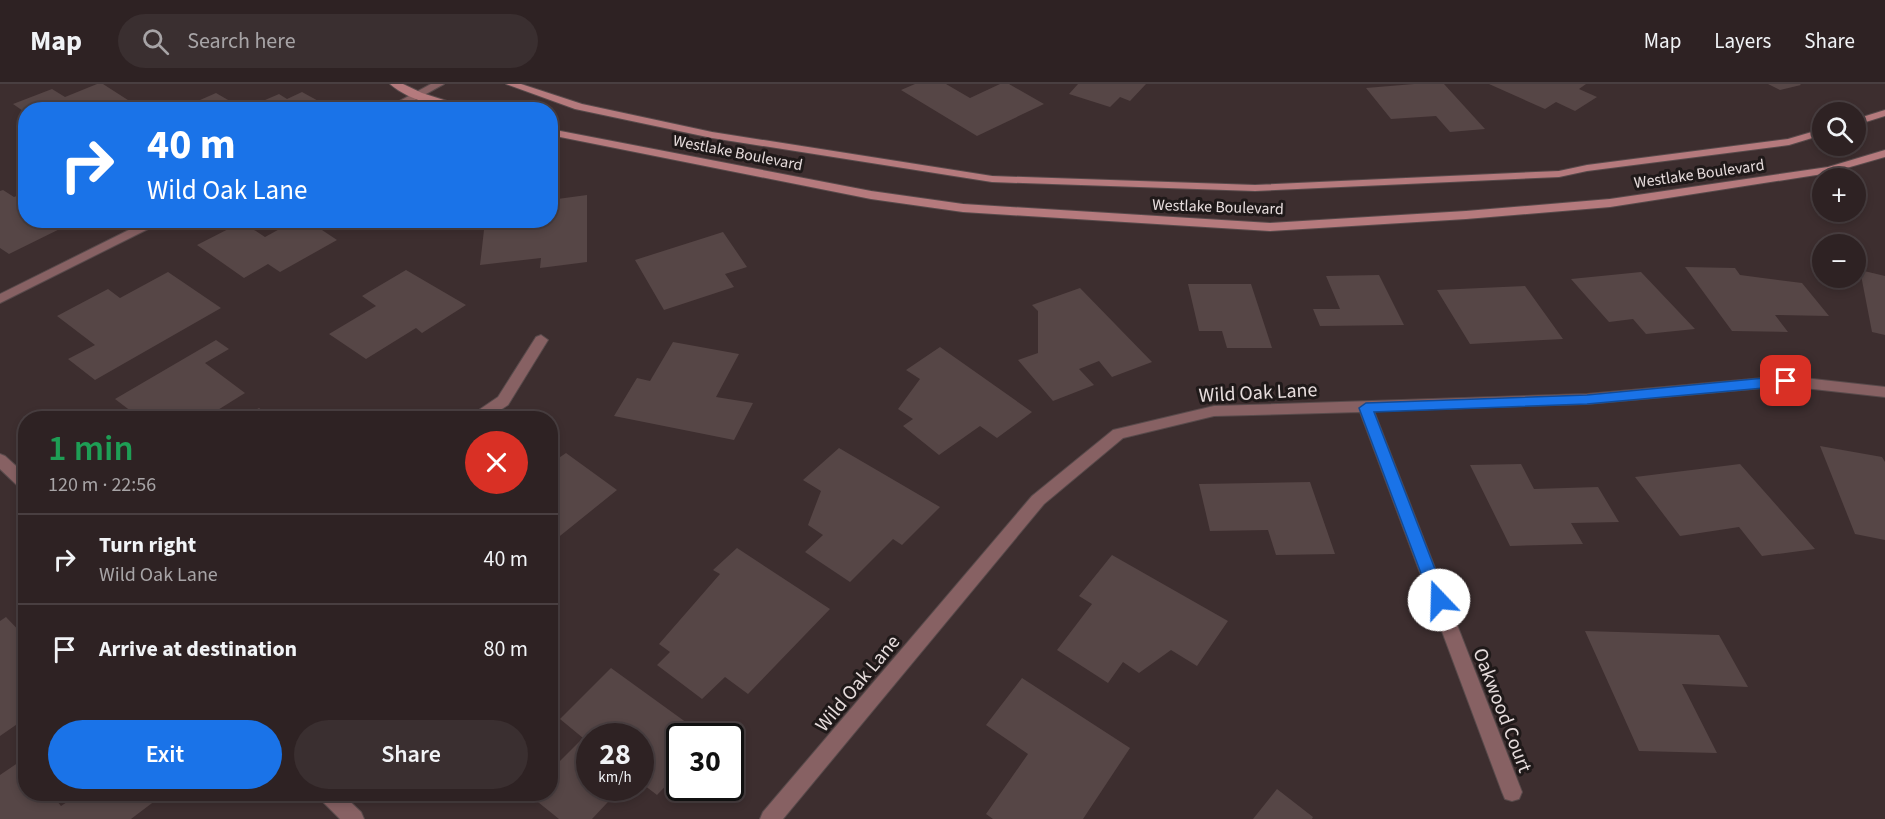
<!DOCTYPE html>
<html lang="en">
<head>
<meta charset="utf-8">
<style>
	body { margin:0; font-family:"Source Sans 3",sans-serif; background:#3a2f30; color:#f1f3f6; height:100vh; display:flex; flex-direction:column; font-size:22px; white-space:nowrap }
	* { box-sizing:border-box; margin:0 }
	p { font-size:20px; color:#a7a4a6 }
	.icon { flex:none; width:33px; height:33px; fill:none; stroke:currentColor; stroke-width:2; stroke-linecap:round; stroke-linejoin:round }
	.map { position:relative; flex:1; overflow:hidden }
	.details { position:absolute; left:18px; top:327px; width:540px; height:390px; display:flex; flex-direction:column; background:#2e2223; border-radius:24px; box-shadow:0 3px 9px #0003,0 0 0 2px #493f41 }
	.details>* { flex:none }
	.top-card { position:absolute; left:18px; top:18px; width:540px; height:126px; border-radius:24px; box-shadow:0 3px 9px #0003,0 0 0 2px #493f41; background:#1a73e8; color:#fff; overflow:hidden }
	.buttons { position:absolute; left:1812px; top:18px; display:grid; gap:12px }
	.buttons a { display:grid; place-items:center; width:54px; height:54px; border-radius:50%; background:#2e2223; box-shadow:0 3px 9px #0003,0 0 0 2px #493f41; font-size:30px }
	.speed { position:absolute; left:576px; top:639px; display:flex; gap:12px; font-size:30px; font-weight:700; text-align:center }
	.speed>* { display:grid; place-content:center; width:78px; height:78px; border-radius:50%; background:#2e2223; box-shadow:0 3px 9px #0003,0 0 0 2px #493f41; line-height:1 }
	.speed small { font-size:15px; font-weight:400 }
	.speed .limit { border:3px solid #111; border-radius:9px; background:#fff; color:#111 }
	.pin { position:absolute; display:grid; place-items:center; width:51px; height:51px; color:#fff; margin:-26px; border-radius:12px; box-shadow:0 3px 9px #0006 }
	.me { position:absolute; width:66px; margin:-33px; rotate:339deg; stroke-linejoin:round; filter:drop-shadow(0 0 4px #0008) }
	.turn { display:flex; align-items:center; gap:21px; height:126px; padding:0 30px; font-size:27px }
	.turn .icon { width:78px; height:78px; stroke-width:2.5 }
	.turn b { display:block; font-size:42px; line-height:51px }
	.round { display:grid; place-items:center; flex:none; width:63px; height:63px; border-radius:32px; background:#3a2f30 }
	.headline { display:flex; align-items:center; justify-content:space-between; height:102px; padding:0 30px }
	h1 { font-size:36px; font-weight:600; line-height:45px; color:#1e9e55 }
	.action { display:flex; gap:12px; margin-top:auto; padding:12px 30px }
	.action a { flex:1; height:69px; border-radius:36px; background:#1a73e8; color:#fff; font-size:24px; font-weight:600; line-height:69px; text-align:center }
	.action a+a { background:#3a2f30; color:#f1f3f6 }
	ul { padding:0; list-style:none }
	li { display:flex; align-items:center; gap:18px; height:90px; padding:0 30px; border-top:2px solid #493f41 }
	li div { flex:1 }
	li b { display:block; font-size:22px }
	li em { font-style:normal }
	header { display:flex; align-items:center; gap:36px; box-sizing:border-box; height:84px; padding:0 30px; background:#2e2223; border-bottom:2px solid #493f41 }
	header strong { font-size:28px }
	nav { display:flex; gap:33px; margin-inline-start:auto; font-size:21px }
	.search { width:420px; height:54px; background:#3a2f30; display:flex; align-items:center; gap:15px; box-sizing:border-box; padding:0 21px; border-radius:33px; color:#a7a4a6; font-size:22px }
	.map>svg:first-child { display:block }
</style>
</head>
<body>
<header>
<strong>Map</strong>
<div class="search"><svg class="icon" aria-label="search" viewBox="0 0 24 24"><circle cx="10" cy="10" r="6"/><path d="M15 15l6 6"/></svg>Search here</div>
<nav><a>Map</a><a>Layers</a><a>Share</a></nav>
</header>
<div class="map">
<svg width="1885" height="735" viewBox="0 0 1885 735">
	<rect width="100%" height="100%" fill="#3d2e2f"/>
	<!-- building -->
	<path fill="#564646" d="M97,0H103L131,18L112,26H26V29L13,20L52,5L65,13Z
		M915,0H946L970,14L1000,0H1009L1044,20L977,52L901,6Z
		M1078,0H1146L1130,17L1120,13L1110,23L1069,10Z
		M1414,0H1444L1485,45L1450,48L1436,32L1391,35L1366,4Z
		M1489,0H1586L1579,5L1597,13L1575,27L1556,18L1545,25Z
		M1768,0H1800L1801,1L1780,6Z
		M302,8L322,19L307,26H200L191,20L216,9L235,20L243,17L251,22L279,10L287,15Z
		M3,106L14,113L26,108V136H78L9,170L0,164V107Z
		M587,111V178L540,184L541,174L480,181L484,146L542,139V136H550V116Z
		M296,136H307L337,156L280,188L268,180L244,194L197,161L242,138L265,153Z
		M723,148L747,183L725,190L734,203L664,226L635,176Z
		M1685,183L1735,184L1740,191L1802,199L1829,232L1775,231L1788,248L1732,247Z
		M406,186L466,221L422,249L416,244L366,275L329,250L376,222L362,212Z
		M1860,186L1885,192V251L1872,248Z
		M168,188L221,224L95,296L68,275L95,261L57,232L108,205L120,214Z
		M1641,188L1695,245L1646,250L1633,235L1609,238L1571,195Z
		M1379,191L1404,241L1320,242L1313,225H1340L1326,192Z
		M1188,200H1251L1272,264H1227L1222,247H1199Z
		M1525,202L1563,255L1470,260L1437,206Z
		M1080,204L1152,278L1112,293L1099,277L1079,285L1094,301L1053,317L1018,276L1038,269V227L1032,221Z
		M216,256L229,265L205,279L245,309L205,334H140L115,315Z
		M673,258L739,270L716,313L753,319L734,356L614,332L637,294L650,297Z
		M940,263L1032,328L997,354L980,342L939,371L903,342L913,335L898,325L920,295L906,286Z
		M259,324L273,334H242Z
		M1820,362L1882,373L1885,378V456L1855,450Z
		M839,364L940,423L902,461L893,455L850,498L805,468L823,451L808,441L821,407L803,396Z
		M566,369L617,406L550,460V380Z
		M1521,380L1534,405L1598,403L1619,438L1571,439L1583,460L1510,462L1470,381Z
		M1740,380L1815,465L1762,472L1739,443L1680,452L1635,393Z
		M1310,398L1335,470L1276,471L1268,446L1210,447L1199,400Z
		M737,464L830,525L748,610L725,593L702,615L657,581L670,568L659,560L720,490L713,486Z
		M1112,471L1228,537L1197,582L1171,566L1139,589L1123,578L1108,599L1057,566L1092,520L1079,512Z
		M6,533L26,554V634L0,652V537Z
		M1585,547L1719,551L1748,603L1682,600L1717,669L1639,667Z
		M611,584L705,652H680V687L657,711L640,698V652H590V704H621L592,735H559L528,710H550V687L583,654L560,635Z
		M1022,594L1130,664L1083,735H993L986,730L1028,670L986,641Z
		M25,674L26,710H51L61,722L79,710H164L131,735H0V691Z
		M1277,705L1313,733L1312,735H1253Z"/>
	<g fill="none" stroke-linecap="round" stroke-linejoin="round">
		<defs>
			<path id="street" d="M431,0H444L397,26H383Z
				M149,136H166L0,219V210Z
				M541,251L548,256L508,321L488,334H471L473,330L498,313L536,253Z
				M1786,292L1885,303V313L1786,302L1587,320L1374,327L1522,708L1519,715L1512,717L1505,715L1502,708L1360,328L1214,332L1123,354L1044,420L783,735H760L763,728L1032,412L1113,346L1214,322L1587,310Z
				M0,370L5,372L26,391V407L21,405L0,385Z
				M319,710H342L361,728L364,735H340L322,717Z"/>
			<path id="secondary" d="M390,0H403L422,9L475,26C449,26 410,18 390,0Z
				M506,0H521L582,20L712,48L992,92L1255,101L1559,87L1587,81L1788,55L1822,45V51L1789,61L1587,87L1559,93L1255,107L992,98L712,54L575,25Z
				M1885,26V32L1856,41V35Z
				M550,45L871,107L963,120L1270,139L1466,127L1610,115L1828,83L1885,66V73L1829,89L1610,123L1466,135L1270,147L963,128L871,115L550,51Z"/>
		</defs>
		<!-- street casing -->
		<use href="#street" stroke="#584a4b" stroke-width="2"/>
		<!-- secondary casing -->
		<use href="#secondary" stroke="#584a4b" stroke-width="2"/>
		<!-- street -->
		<use href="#street" fill="#876163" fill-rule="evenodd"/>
		<!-- secondary -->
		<use href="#secondary" fill="#b57a7d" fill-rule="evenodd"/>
	</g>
	<!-- route -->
	<path fill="#1a73e8" stroke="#114b97" stroke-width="1.5" d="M1786,292L1793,297L1786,302L1587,320L1374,328L1447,516L1444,520L1439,522L1434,520L1431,516L1359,324L1366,319L1587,311Z"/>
	<g text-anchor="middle" stroke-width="6" stroke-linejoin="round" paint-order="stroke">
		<!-- far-street labels -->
		<g font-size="16" fill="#e6dcdc" stroke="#1f1919">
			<text transform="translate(738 68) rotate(11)" y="6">Westlake Boulevard</text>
			<text transform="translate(1699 89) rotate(-8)" y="6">Westlake Boulevard</text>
			<text transform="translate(1218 122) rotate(2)" y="6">Westlake Boulevard</text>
		</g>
		<!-- street labels -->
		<g font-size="20" fill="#e6dcdc" stroke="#1f1919">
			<text transform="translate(1258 308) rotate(-3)" y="7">Wild Oak Lane</text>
			<text transform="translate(857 599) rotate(-50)" y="7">Wild Oak Lane</text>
			<text transform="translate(1503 626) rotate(69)" y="7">Oakwood Court</text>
		</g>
	</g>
</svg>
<div class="buttons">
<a><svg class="icon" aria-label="search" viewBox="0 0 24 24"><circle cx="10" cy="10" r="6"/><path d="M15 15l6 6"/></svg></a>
<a>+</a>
<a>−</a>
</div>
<div class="speed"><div>28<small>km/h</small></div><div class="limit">30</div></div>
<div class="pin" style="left:1786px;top:297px;background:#d93025"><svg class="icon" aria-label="arrive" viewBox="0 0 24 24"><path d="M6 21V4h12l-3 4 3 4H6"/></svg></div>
<svg class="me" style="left:1439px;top:516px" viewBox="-20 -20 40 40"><circle r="19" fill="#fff"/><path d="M0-13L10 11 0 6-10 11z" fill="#1a73e8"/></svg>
<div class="top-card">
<div class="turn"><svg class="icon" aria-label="right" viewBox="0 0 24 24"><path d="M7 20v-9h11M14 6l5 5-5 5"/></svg><div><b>40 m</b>Wild Oak Lane</div></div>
</div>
<section class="details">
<div class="headline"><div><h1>1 min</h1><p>120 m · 22:56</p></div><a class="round" style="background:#d93025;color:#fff"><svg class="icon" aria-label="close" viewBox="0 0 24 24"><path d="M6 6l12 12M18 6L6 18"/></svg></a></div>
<ul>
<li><svg class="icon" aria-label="right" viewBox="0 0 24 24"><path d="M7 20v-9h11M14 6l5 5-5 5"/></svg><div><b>Turn right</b><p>Wild Oak Lane</p></div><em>40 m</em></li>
<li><svg class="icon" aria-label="arrive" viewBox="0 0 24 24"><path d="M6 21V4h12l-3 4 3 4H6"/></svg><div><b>Arrive at destination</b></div><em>80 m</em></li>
</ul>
<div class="action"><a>Exit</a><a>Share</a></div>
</section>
</div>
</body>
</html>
